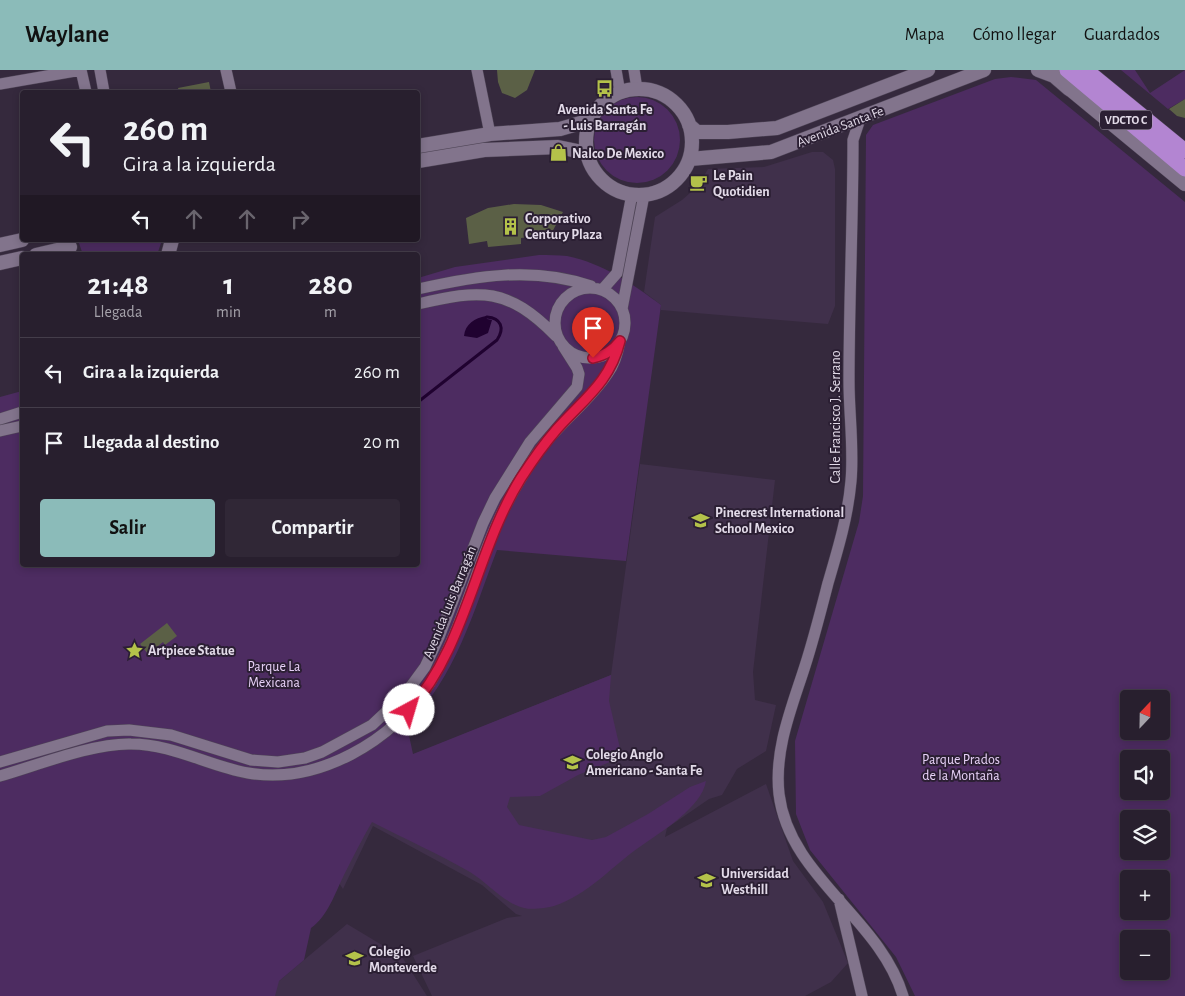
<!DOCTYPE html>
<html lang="es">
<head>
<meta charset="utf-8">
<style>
	body { margin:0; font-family:"Alegreya Sans",sans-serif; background:#302736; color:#f1f3f6; height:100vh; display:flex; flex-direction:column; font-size:19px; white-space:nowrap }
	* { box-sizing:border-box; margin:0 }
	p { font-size:16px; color:#a5a2aa }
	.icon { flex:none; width:28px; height:28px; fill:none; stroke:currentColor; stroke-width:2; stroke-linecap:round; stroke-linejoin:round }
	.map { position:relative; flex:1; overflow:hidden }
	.sheet { position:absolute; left:20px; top:182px; width:400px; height:315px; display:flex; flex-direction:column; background:#281f2e; border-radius:5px; box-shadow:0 2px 8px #0003,0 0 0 1px #443d4a }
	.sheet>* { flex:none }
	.hud { position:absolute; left:20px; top:20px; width:400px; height:152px; border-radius:5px; box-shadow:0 2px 8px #0003,0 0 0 1px #443d4a; background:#281f2e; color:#f1f3f6; overflow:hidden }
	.needle { width:32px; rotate:22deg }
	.tools { position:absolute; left:1120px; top:620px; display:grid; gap:10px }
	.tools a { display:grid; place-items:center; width:50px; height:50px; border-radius:5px; background:#281f2e; box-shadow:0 2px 8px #0003,0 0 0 1px #443d4a; font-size:25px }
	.pin { position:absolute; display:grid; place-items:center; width:42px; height:42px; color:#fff; margin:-51px -21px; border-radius:50% 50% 50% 0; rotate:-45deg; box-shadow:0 0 5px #0007 }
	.pin .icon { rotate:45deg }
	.me { position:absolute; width:55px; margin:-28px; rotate:39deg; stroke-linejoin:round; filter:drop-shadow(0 0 4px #0008) }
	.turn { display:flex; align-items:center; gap:18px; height:105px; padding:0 20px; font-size:22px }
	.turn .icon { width:65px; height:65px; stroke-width:2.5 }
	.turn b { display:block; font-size:35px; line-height:42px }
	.lanes { display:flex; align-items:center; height:48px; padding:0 20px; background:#0003; justify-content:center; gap:25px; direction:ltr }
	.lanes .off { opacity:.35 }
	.eta { display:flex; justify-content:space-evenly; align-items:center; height:85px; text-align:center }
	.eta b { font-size:30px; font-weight:600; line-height:35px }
	.primary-button { display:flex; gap:10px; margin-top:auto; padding:10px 20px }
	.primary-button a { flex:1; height:58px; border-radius:5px; background:#8bbbb9; color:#111; font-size:20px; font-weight:600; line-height:58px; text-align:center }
	.primary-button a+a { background:#302736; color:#f1f3f6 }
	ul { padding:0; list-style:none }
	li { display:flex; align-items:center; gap:15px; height:70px; padding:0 20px; border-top:1px solid #443d4a }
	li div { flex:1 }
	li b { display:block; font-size:19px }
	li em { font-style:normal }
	header { display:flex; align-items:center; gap:30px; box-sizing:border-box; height:70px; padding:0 25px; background:#8bbbb9; color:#111 }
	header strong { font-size:24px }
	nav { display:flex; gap:28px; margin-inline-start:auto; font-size:18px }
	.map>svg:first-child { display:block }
</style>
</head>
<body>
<header>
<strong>Waylane</strong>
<nav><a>Mapa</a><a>Cómo llegar</a><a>Guardados</a></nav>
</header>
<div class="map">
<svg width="1185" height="926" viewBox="0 0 1185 926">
	<rect width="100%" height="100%" fill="#35293d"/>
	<!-- built -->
	<path fill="#40304b" d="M812,82H823L833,90L835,99V236L828,254L661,240V235L644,222L655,147L682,130L698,116L708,99L764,97Z
		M640,394L775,410L753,602L755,630L776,635L766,681L737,699L722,725L709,729L667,758L665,767L766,714L793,791L823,832L848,893L831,912L805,926H432L413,886L507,848L522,846L516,844L482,815L373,756L343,819L326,794L342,713L611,605Z
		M347,854L402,887L427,926H261Z"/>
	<!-- green -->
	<path fill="#4d2c61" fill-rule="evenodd" d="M1121,0H1135L1150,23L1185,0V29L1168,39Z
		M1011,7L1036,10L1185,132V926H915L896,887L810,780L796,744L795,671L859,452L863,426L866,65L873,55L995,9ZM1129,629H1161V661H1129ZM1129,689H1161V721H1129ZM1129,749H1161V781H1129ZM1129,809H1161V841H1129ZM1129,869H1161V901H1129Z
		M594 70a43 43 0 1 1 86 0a43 43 0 1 1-86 0Z
		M78,170H162L157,185H83Z
		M539,185C548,185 558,185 567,186C602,193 633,214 661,235L626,491L497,480C473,543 456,606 407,656L413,684L611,605L609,631L622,687L578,705L540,726L510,727L507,737L519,755L592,770L606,767L648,744L690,717L706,711C702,737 661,762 641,776C612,796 588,825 554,836C547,838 531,840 524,838C502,832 488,813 470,802C439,784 405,769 372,752C362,769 353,787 344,805C335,823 328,846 311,858L304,890L279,911L275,926H0V327L22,321V495H418V208L455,197Z"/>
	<!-- water -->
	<path fill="#200230" d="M486,246L487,249L492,250L488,263L477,268L464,266C465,254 475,248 486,246Z"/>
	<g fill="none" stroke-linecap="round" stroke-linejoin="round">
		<!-- stream -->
		<path stroke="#200230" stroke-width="3" d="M418,332L497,270C505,258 501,248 487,247"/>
	</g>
	<!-- building -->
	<path fill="#5b6046" d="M497,0H535L527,20L515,28L502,23L498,12Z
		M209,12L211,22H179L178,18Z
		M1185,29V48L1177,46L1169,39Z
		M514,134L541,135L563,142L551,164L521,168V174L488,177L487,171L469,174L466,148L488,138Z
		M167,553L177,566L165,575L163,572L148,584L140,574Z"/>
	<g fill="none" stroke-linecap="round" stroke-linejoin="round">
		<defs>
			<path id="minor" d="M100,0L104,22
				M226,0L231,22
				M477,0L490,64
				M616,0L620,23
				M634,0L637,19
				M0,14L81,0L86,22
				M860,49L853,70C853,151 849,231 849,311C849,344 854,378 851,411C848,446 838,479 828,513C821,540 814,568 805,596C792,637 774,679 779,724C789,807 880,848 903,926
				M555 253a35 35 0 1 1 70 0a35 35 0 1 1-70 0Z
				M418,219C476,206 533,196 591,216
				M602,220L617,203L632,124
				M418,234C482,219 507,217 556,266
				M622,239L644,125
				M0,349L22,342
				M0,361L22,356
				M0,692L107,661L129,660L171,665L251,690L278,692L305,688L322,682L372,655L406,623L425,597L439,567L483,453L495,428L530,372L577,317L579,304L577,298L563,276
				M0,706C38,695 93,673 131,674C173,674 208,696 248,703C318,715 393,671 430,613C463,560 475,496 503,441C515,417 530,392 547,371C566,348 592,328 608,303C615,294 618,282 620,271
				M839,829L862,926"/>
			<path id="tertiary" d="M1038,0L1054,6L1069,19
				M586 72a53 53 0 1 1 106 0a53 53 0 1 1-106 0Z
				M689,55L697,62H728L777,58L928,0
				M418,76L490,64L560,59L591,50
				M690,89L771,82L984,0
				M418,91L484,80L558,77L587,83
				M0,175L22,170
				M36,185L70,177
				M168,185L172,170
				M0,193L22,188"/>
			<path id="secondary" d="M1063,0V7L1071,20L1185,114"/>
			<path id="motorway" d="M1067,0L1185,99
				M1086,0L1185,81"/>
		</defs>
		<!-- minor casing -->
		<use href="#minor" stroke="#4f4557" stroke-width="12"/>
		<!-- tertiary casing -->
		<use href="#tertiary" stroke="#4f4557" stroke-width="15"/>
		<!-- secondary casing -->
		<use href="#secondary" stroke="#4f4557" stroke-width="15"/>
		<!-- motorway casing -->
		<use href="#motorway" stroke="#4f4557" stroke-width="16"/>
		<!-- minor -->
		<use href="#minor" stroke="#82748c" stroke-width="11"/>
		<!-- tertiary -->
		<use href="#tertiary" stroke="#82748c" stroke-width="14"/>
		<!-- secondary -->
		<use href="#secondary" stroke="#82748c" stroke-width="14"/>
		<!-- motorway -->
		<use href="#motorway" stroke="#b385d2" stroke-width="15"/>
	</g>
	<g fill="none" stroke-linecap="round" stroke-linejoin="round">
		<defs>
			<path id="route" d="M409,640C466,578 476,480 521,408C532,391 544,374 557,359C584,329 610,312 620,271C612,281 605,285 593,288"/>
		</defs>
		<!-- route casing -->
		<use href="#route" stroke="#92132f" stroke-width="12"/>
		<!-- route -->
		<use href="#route" stroke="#e11d48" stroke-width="9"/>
	</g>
	<!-- icons -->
	<defs>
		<symbol id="bus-bare" viewBox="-9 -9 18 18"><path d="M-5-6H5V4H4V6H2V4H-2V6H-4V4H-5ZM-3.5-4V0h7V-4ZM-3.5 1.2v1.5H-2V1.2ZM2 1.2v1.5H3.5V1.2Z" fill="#b4c24a" stroke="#2b1f33" stroke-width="2.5" paint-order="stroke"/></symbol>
		<symbol id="shop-bare" viewBox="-9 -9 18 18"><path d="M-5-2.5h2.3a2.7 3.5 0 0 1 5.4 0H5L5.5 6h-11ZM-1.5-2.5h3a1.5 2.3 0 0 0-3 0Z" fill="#b4c24a" stroke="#2b1f33" stroke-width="2.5" paint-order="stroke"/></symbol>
		<symbol id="cafe-bare" viewBox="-9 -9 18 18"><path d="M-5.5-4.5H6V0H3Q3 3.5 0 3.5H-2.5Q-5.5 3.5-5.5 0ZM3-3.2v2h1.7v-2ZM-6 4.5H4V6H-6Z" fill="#b4c24a" stroke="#2b1f33" stroke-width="2.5" paint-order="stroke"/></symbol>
		<symbol id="building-bare" viewBox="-9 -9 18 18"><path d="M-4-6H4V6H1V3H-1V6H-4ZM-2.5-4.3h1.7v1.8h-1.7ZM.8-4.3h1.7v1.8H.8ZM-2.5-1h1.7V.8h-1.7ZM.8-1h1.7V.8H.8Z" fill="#b4c24a" stroke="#2b1f33" stroke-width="2.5" paint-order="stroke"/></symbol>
		<symbol id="school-bare" viewBox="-9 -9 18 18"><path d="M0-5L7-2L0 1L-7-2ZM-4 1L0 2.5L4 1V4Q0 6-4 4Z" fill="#b4c24a" stroke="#2b1f33" stroke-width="2.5" paint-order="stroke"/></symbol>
		<symbol id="sight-bare" viewBox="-9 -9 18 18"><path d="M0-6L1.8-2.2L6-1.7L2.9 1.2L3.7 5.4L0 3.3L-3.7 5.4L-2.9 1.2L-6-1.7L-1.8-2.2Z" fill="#b4c24a" stroke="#2b1f33" stroke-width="2.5" paint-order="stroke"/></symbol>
		<symbol id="university-bare" viewBox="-9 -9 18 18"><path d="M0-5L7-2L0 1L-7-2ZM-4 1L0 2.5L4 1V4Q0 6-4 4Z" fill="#b4c24a" stroke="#2b1f33" stroke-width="2.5" paint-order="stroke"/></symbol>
	</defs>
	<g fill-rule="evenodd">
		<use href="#bus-bare" x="592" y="6" width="25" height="25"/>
		<use href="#shop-bare" x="546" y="70" width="25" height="25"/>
		<use href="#cafe-bare" x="686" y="100" width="25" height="25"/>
		<use href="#building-bare" x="498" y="144" width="25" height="25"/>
		<use href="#school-bare" x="688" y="438" width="25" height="25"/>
		<use href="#sight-bare" x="122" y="568" width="25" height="25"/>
		<use href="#school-bare" x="560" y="680" width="25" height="25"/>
		<use href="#university-bare" x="694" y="798" width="25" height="25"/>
		<use href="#school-bare" x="342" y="876" width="25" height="25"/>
	</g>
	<g text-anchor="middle" stroke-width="4" stroke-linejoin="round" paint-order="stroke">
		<!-- shield labels -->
		<rect fill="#2b1f33" stroke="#aba2b2" stroke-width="1" x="1100" y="40.5" width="52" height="19" rx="4"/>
		<g font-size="12" font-weight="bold" fill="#e2dae8">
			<text x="1126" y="54">VDCTO C</text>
		</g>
		<!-- poi labels -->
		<g font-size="14" font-weight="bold" fill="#e2dae8" stroke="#2b1f33" text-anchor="start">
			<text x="605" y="44" text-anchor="middle">Avenida Santa Fe<tspan x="605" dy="16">- Luis Barragán</tspan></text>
			<text x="572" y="88">Nalco De Mexico</text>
			<text x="713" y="110">Le Pain<tspan x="713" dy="16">Quotidien</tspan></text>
			<text x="525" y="153">Corporativo<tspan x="525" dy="16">Century Plaza</tspan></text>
			<text x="715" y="447">Pinecrest International<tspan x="715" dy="16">School Mexico</tspan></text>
			<text x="148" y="585">Artpiece Statue</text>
			<text x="586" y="689">Colegio Anglo<tspan x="586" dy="16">Americano - Santa Fe</tspan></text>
			<text x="721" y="808">Universidad<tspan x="721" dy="16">Westhill</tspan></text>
			<text x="369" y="886">Colegio<tspan x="369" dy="16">Monteverde</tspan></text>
		</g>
		<!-- street labels -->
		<g font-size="14" fill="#e2dae8" stroke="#2b1f33">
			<text transform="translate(840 56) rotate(-21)" y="5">Avenida Santa Fe</text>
			<text transform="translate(835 347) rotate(-90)" y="5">Calle Francisco J. Serrano</text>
			<text transform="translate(449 532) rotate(-68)" y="5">Avenida Luis Barragán</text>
		</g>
		<!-- park labels -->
		<g font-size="14" fill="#e7d1f7" stroke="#2b1f33">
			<text x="274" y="601">Parque La<tspan x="274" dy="16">Mexicana</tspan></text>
			<text x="961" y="694">Parque Prados<tspan x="961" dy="16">de la Montaña</tspan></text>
		</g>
	</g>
</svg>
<div class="tools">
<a><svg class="needle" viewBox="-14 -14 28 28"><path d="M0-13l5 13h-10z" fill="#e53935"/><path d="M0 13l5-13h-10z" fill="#a5a2aa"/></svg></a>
<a><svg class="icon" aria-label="sound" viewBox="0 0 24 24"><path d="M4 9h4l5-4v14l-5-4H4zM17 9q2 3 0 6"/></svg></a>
<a><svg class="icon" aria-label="layers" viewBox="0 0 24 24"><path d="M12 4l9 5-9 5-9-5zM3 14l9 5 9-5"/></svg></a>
<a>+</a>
<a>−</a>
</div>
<div class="pin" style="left:593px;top:288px;background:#d93025"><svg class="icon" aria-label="arrive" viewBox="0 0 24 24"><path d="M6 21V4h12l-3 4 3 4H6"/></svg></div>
<svg class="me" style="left:409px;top:640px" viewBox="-20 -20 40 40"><circle r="19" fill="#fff"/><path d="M0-13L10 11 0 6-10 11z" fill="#e11d48"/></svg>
<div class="hud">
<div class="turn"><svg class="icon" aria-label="left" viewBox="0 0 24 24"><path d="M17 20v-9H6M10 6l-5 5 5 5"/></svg><div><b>260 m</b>Gira a la izquierda</div></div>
<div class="lanes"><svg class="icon" aria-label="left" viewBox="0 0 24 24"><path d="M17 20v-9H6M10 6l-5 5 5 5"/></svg><svg class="icon off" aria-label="ahead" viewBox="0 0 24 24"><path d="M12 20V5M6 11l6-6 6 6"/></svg><svg class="icon off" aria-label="ahead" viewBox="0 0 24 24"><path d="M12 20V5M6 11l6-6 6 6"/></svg><svg class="icon off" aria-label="right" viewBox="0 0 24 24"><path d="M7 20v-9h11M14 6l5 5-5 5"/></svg></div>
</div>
<section class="sheet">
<div class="eta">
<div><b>21:48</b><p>Llegada</p></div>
<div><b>1</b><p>min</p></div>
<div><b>280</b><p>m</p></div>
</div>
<ul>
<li><svg class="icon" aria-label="left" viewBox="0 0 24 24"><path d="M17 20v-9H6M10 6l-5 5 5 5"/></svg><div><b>Gira a la izquierda</b></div><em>260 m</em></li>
<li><svg class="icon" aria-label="arrive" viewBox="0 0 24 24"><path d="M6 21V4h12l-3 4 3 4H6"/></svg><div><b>Llegada al destino</b></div><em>20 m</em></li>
</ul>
<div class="primary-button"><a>Salir</a><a>Compartir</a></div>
</section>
</div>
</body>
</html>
